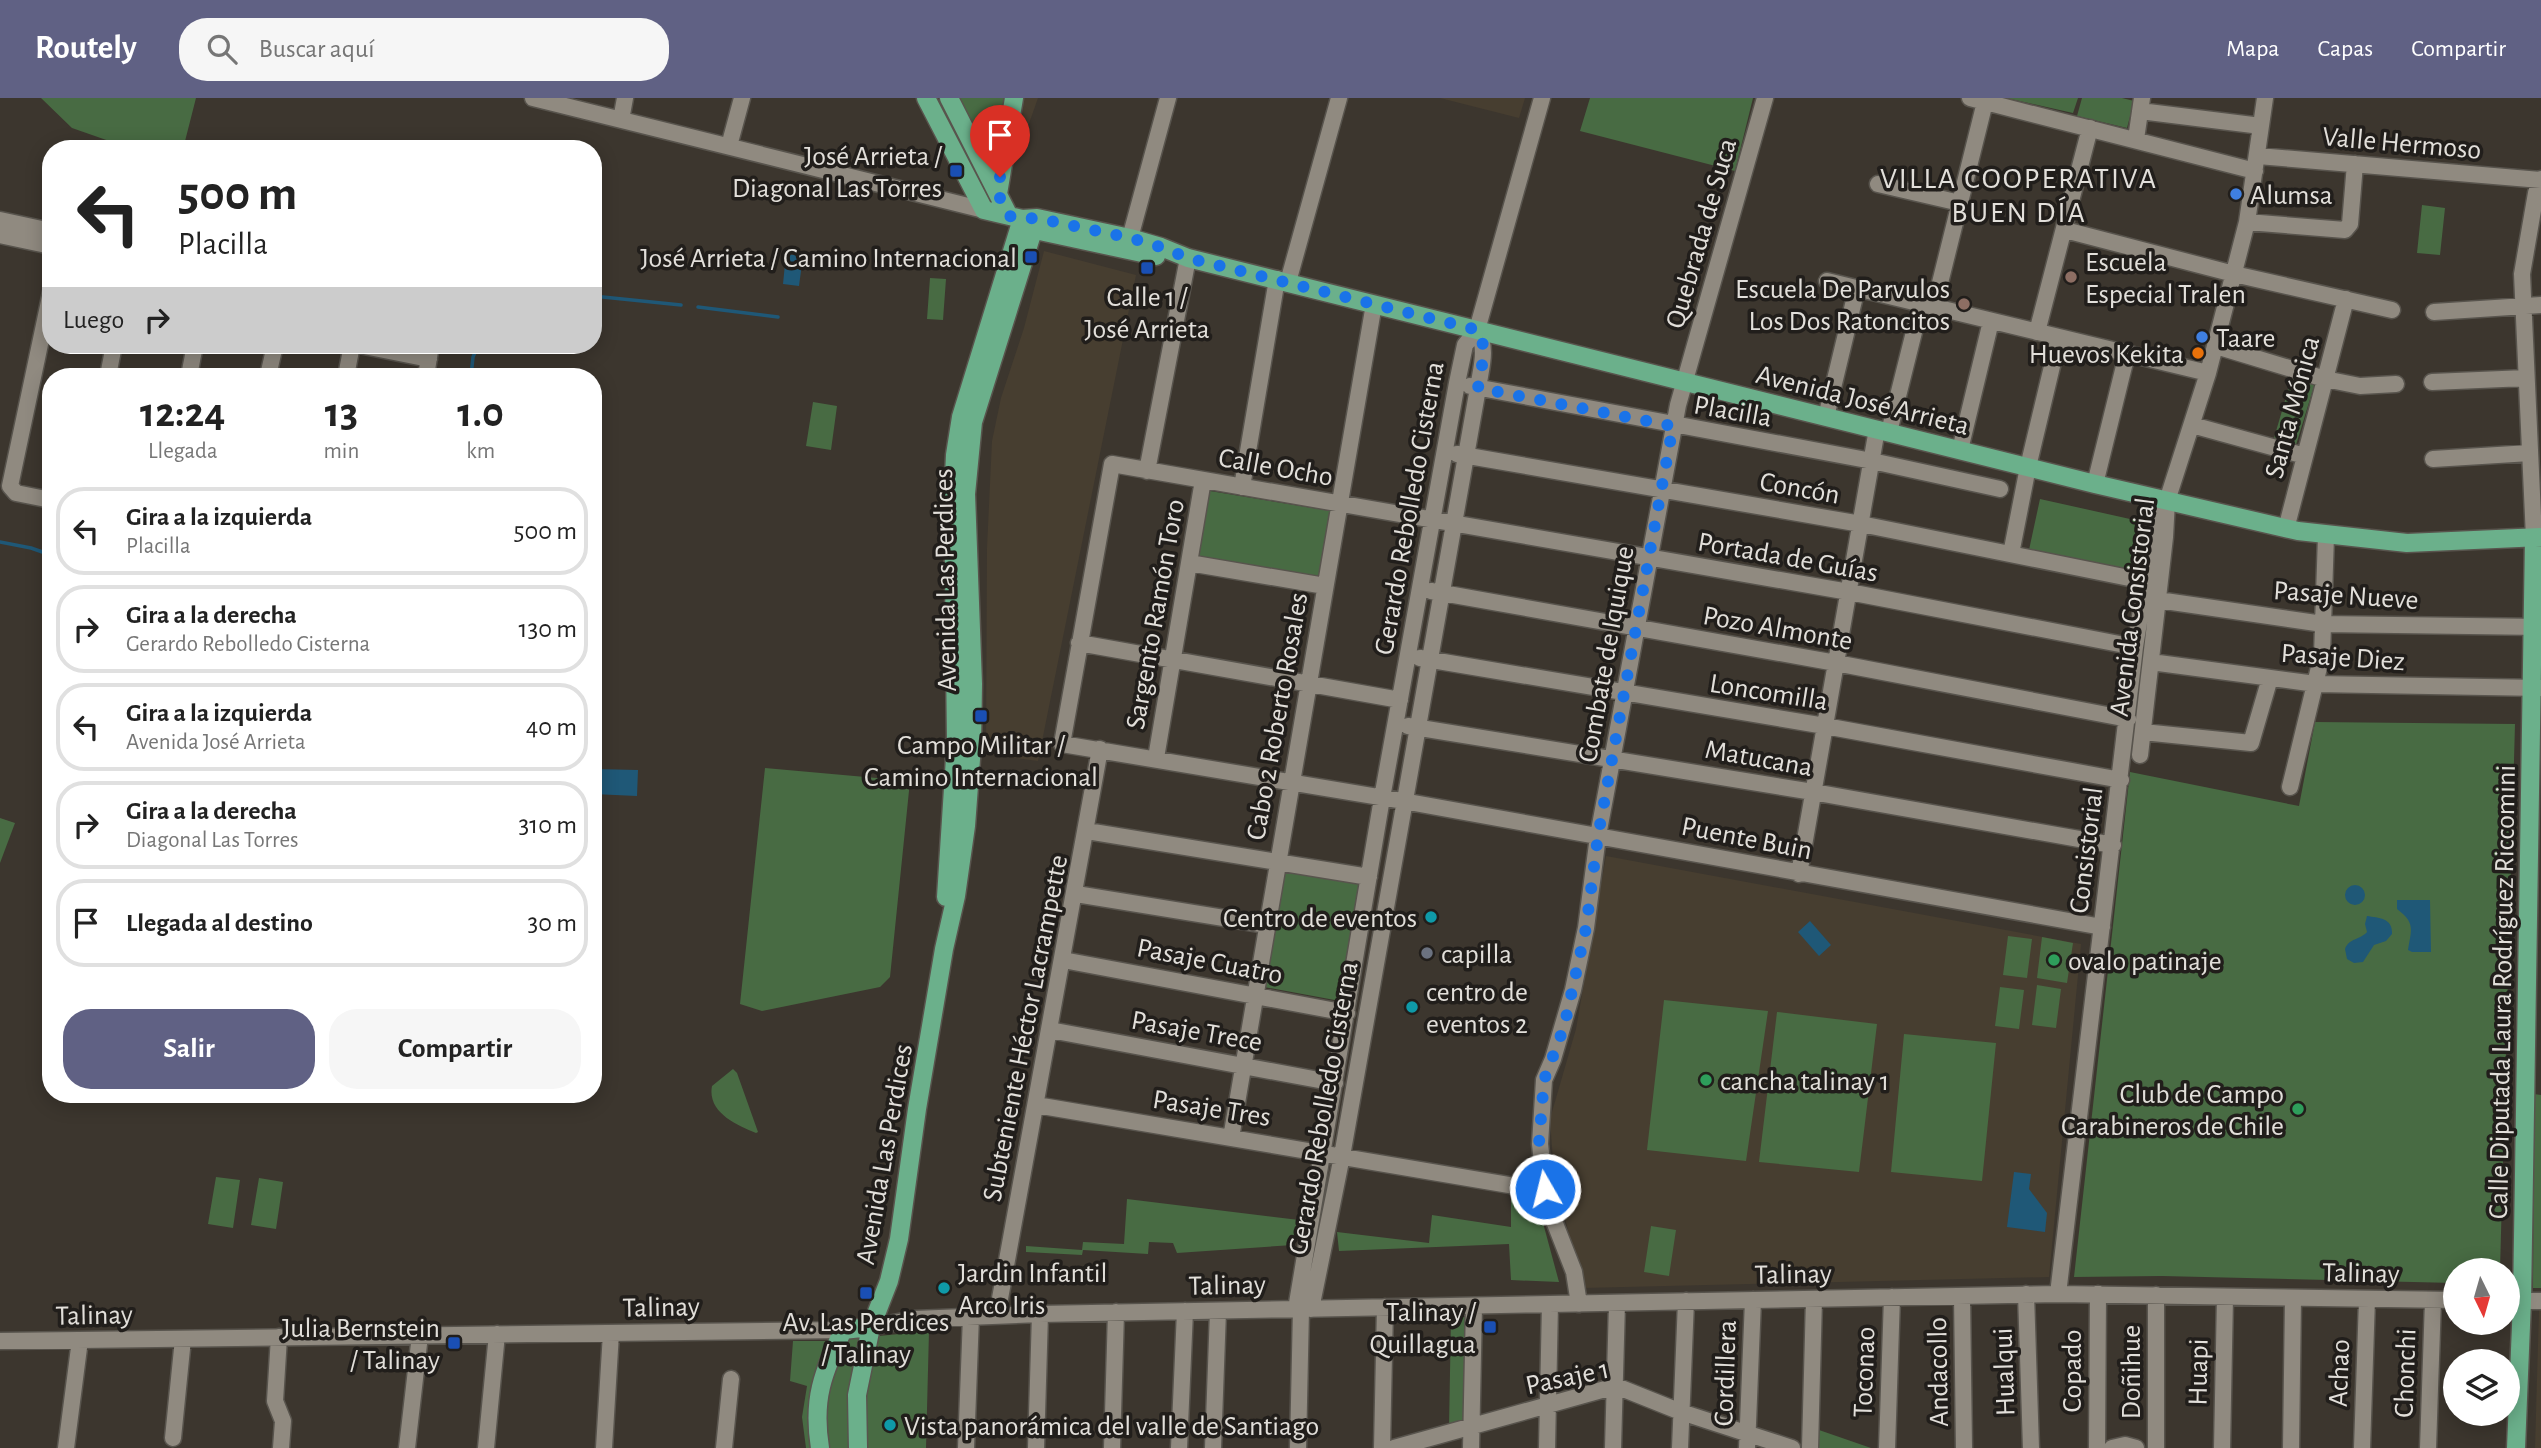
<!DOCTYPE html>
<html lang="es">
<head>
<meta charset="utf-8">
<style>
	body { margin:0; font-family:"Alegreya Sans",sans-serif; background:#f6f6f6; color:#222; height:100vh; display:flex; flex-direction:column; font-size:26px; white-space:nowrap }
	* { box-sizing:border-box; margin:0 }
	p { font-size:23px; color:#767676 }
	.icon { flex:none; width:38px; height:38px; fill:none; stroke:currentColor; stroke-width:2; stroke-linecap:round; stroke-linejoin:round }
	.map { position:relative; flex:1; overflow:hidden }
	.side { position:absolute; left:42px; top:270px; width:560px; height:735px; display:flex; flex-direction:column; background:#fff; border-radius:28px; box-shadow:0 4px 18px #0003 }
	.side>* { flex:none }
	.banner { position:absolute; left:42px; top:42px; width:560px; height:214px; border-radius:28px; box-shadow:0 4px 18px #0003; background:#fff; color:#222; overflow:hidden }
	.needle { width:46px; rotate:175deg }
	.controls { position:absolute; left:2443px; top:1160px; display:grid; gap:14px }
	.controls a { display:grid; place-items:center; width:77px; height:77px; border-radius:50%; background:#fff; box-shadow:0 4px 18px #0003; font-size:35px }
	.pin { position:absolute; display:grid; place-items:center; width:60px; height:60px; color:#fff; margin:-72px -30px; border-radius:50% 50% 50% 0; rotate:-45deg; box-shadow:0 0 7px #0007 }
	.pin .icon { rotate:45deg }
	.me { position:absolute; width:77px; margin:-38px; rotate:352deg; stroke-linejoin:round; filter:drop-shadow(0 0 5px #0008) }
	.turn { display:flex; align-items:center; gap:24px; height:147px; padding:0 21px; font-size:32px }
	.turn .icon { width:91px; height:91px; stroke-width:2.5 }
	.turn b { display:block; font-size:49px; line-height:60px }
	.then { display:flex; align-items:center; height:66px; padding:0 21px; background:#0003; gap:14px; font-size:26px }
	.eta { display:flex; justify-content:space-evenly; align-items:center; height:119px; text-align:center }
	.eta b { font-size:42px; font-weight:600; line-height:49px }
	.primary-button { display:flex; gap:14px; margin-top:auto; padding:14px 21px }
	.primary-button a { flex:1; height:80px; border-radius:28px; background:#606184; color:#fff; font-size:28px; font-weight:600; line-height:80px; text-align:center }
	.primary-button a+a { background:#f6f6f6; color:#222 }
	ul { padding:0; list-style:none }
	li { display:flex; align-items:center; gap:21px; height:88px; margin:0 14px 10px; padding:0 7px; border:4px solid #e0e0e0; border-radius:28px }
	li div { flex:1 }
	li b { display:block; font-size:26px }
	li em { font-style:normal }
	header { display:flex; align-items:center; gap:42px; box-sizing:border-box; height:98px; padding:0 35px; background:#606184; color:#fff }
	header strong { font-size:33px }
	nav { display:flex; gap:38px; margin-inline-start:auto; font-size:24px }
	.search { width:490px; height:63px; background:#f6f6f6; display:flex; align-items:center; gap:18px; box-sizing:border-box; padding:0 24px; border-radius:28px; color:#767676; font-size:26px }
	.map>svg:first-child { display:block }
</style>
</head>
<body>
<header>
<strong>Routely</strong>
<div class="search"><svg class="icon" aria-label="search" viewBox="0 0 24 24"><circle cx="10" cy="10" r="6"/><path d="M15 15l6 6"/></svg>Buscar aquí</div>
<nav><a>Mapa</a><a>Capas</a><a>Compartir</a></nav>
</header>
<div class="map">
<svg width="2541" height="1350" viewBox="0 0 2541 1350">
	<rect width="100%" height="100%" fill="#3c362e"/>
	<!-- built -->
	<path fill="#473e30" d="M1022,0H1038L1020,51L1012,50Z
		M1440,0H1525L1519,20Z
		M1044,153L1136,177L1038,663L986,656L987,450L992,343L1001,300L1024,230Z
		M1606,758L2081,846L2049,1179L1583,1190L1554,1078L1550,1021L1576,931Z
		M2539,1212H2541V1350H2535Z"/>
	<!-- green -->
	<path fill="#486b43" d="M41,0H196L183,51H132L72,30Z
		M954,0H1008L995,80Z
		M1590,0H1753L1735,73L1580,33Z
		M2006,0H2078L2073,15Z
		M2082,0H2122L2134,3L2127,30L2077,18Z
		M2422,107L2445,110L2440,157L2417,155Z
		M930,180L946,181L943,222L927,221Z
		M2292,279L2315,285L2296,347L2274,340Z
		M813,304L837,308L831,352L806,348Z
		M1210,393L1331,413L1321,482L1198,462Z
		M2040,401L2139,423L2133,475L2029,452Z
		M2315,624L2515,626L2500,1172H2455V1185L2162,1178L2074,1179L2130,674L2299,708Z
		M765,670L910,683L890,879L880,889L762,913L740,906Z
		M0,720L15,725L0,765Z
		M1286,769L1363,783L1340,903L1264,889Z
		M2008,838L2032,841L2027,880L2003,877Z
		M2042,839L2073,845L2067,885L2037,880Z
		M2037,887L2061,891L2056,930L2032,927Z
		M2000,889L2024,892L2019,931L1995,928Z
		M1664,902L1768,913L1746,1063L1647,1052Z
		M1777,914L1877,926L1859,1074L1759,1064Z
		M1904,936L1996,945L1982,1083L1891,1074Z
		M733,971L737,975L758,1034L756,1035C736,1027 707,1014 712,988Z
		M2534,996L2541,997V1190H2533Z
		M216,1079L240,1082L233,1130L208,1126Z
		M259,1080L283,1084L276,1131L251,1127Z
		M1511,1097L1536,1099L1559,1184L1511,1182L1509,1146L1339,1153L1337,1134L1429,1145L1432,1117L1511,1129Z
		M1127,1101L1299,1122L1293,1147L1177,1155L1173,1145L1149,1144L1148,1156L1083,1152L1082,1157L1026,1154V1148L1082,1152L1083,1144L1124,1146Z
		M1651,1128L1676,1132L1669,1178L1644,1174Z
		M1451,1219H1469L1467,1326L1449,1330Z
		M929,1233L926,1350H806L802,1319L807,1288L790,1283L793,1243H829Z
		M1819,1332L1871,1350H1818Z"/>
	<!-- water -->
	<path fill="#1f5877" d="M786,156L803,158L799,188L783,186Z
		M593,671L638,672L637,698L593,696Z
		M2345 797a10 10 0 1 1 20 0a10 10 0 1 1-20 0Z
		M2397,802H2430L2431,854H2412L2408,852C2411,832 2416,825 2397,811Z
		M2367,818C2379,820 2393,820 2392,836L2386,843L2374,847L2363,864L2354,865L2347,861L2345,851C2349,840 2360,842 2367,834L2365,826Z
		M1810,823L1831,847L1819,858L1798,834Z
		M2014,1074L2031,1076L2029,1091L2047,1115L2045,1134L2007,1129Z"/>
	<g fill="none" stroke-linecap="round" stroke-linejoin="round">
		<!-- stream -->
		<path stroke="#1f5877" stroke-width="3.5" d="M593,198L681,207
			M698,209L778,219
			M471,278L473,259L476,252
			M0,444L31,450L51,457"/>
		<defs>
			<path id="minor" d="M533,0L984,112
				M1970,0L2255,73
				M2140,13L2261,28
				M621,22L625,0
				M2136,41L2142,0
				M729,48L742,0
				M2258,58L2541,82
				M1878,86L1960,105
				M0,122L51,133
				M2247,124L2345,132L2350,126L2355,66
				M2065,132L2234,176L2392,212
				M0,137L51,148
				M1130,140L1168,0
				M1827,183L2208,275
				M1288,184L1339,0
				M51,194L10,388L16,395L51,402
				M1934,209L1985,4
				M2434,214L2541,207
				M1477,232L1542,0
				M2037,234L2090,30
				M359,247L429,261
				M2216,248L2325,281L2360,288L2396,286
				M108,278L114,247
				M189,278L195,247
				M268,278L275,247
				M346,278L352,247
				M426,278L431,247
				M2432,284L2526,280
				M1470,288L1872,363L2000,391
				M1826,319L1857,190
				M2192,327L2305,358
				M1889,334L1921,206
				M1960,352L1991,223
				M1457,356L1861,426L2144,483
				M2433,361L2530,355
				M1147,373L1188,160
				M2095,386L2127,256
				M1242,389L1277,181
				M2286,431L2346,201
				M2534,440L2522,176L2536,95L2541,81
				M2011,456L2028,369L2059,239
				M1189,465L1325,488
				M1431,493L1836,565L2128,621
				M2158,502L2323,526L2541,529
				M1079,545L1400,602
				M1420,560L1825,628L2121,682
				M2151,564L2316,586L2541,590
				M1408,628L1813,694L2113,747
				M2143,634L2251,645L2270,580
				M2140,657L2165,439L2167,403L2208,275L2247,124L2265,0
				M1156,660L1203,382
				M2290,689L2322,557L2326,438
				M1087,733L1369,779
				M1799,776L1877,331
				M1076,796L1267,827
				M2102,829L1403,703L1062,646L1112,366L1849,494L2135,549
				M1063,862L1347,915
				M1050,932L1335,985
				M1036,1007L1527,1090L1545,1091
				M1231,1040L1374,206
				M2026,1196L2031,1350
				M2058,1196L2135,549L2157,414L2167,403
				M2156,1197V1350
				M1962,1198L1964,1350
				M2508,1203H2541
				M1579,1206L1574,1174L1554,1123L1545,1091L1540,1046L1544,982L1553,961L1573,892L1586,830L1598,738L1678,307L1765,0
				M1296,1211L1382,700L1457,285L1465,247L1477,232
				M1311,1211L1342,1058L1478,290C1481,270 1488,250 1477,232
				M997,1217L1100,651
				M871,1229L915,1221L1040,1216L2058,1196L2455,1202
				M279,1239L275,1303L283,1323L281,1350
				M0,1243L843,1232
				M173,1340L183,1241
				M66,1350L80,1242
				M407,1350L420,1237
				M486,1350L497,1236
				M604,1350L611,1235
				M724,1350L731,1281
				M966,1350L971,1218
				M1036,1350L1040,1216
				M1112,1350L1116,1214
				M1179,1350L1185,1213
				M1213,1350L1218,1213
				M1298,1350L1301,1211
				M1382,1350L1385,1209
				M1394,1350L1616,1288L1681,1314L1792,1350
				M1471,1350L1474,1208
				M1547,1350L1550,1206
				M1613,1350L1617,1205
				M1680,1350L1686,1203
				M1747,1350L1753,1202
				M1810,1350L1814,1201
				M1887,1350L1892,1199
				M2097,1350L2098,1196
				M2112,1350L2125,1347L2136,1350
				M2222,1350L2225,1199
				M2291,1350L2293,1200
				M2362,1350L2367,1201
				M2428,1350L2433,1202"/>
			<path id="major" d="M926,0L984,112L1022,121L1037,120L1130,140L1161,149L1188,160L2095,386L2298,433L2407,445L2541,439
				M949,0L1009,118
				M998,96L1014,0
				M1028,126L1035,132L1156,158
				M946,799L956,644L953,397L955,357L961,319L1022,121
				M820,1350C812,1300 823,1276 843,1232L871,1229
				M858,1350L857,1297L871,1229L889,1183L899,1141L917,1011L944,851L956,798L966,728L972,648L973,586L966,396L973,324L1037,120
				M2516,1350L2522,1203L2534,440"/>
		</defs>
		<!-- minor casing -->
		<use href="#minor" stroke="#58544d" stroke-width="19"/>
		<!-- major casing -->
		<use href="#major" stroke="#58544d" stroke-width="21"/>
		<!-- minor -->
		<use href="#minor" stroke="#908a80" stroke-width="16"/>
		<!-- major -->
		<use href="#major" stroke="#6bb08b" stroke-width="18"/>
	</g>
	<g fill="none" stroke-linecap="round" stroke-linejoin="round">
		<!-- route -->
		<path stroke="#1a73e8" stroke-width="12" stroke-dasharray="0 21.6" d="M1000,79L998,96L1009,118L1022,121L1037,120L1130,140L1161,149L1188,160L1478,232C1488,250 1481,270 1478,290L1673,328L1598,738L1586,830L1564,929L1544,982L1539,1045L1545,1091"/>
	</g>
	<!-- markers -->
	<g fill="#1a4fb4" stroke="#211e1b" stroke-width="2.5">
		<rect x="949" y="66" width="14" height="14" rx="3.5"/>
		<rect x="1024" y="152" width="14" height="14" rx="3.5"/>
		<rect x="1140" y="163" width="14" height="14" rx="3.5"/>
		<rect x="974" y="611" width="14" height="14" rx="3.5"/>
		<rect x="859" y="1188" width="14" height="14" rx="3.5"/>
		<rect x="1483" y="1222" width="14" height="14" rx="3.5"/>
		<rect x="447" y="1238" width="14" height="14" rx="3.5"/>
	</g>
	<g fill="#3f7fe0" stroke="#211e1b" stroke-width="2.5">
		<circle cx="2236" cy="96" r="7"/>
		<circle cx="2202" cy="239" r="7"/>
	</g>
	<g fill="#8d6e63" stroke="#211e1b" stroke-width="2.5">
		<circle cx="2071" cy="179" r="7"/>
		<circle cx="1964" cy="206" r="7"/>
	</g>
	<circle fill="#e8710a" stroke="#211e1b" stroke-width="2.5" cx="2198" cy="255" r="7"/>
	<g fill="#0f9aa8" stroke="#211e1b" stroke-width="2.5">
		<circle cx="1431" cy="819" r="7"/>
		<circle cx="1412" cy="909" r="7"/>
		<circle cx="944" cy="1190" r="7"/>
		<circle cx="890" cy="1327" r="7"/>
	</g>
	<circle fill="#6b7280" stroke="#211e1b" stroke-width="2.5" cx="1427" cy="855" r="7"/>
	<g fill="#2e9e5b" stroke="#211e1b" stroke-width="2.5">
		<circle cx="2054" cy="862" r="7"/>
		<circle cx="1706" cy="982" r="7"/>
		<circle cx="2298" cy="1011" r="7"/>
	</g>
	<g text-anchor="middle" stroke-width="7" stroke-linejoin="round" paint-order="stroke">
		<!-- street labels -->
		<g font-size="28" fill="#e2dfda" stroke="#211e1b">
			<text transform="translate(2402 44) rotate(5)" y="10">Valle Hermoso</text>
			<text transform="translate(1700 135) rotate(-74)" y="10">Quebrada de Suca</text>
			<text transform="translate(1863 301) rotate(14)" y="10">Avenida José Arrieta</text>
			<text transform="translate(2291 309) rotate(-75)" y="10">Santa Mónica</text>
			<text transform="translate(1733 312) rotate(10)" y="10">Placilla</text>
			<text transform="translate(1276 368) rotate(10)" y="10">Calle Ocho</text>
			<text transform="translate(1800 389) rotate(10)" y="10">Concón</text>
			<text transform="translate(1408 410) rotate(-80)" y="10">Gerardo Rebolledo Cisterna</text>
			<text transform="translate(1788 458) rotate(10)" y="10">Portada de Guías</text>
			<text transform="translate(944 482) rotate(-91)" y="10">Avenida Las Perdices</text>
			<text transform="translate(2346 496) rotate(4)" y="10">Pasaje Nueve</text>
			<text transform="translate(2131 509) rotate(-83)" y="10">Avenida Consistorial</text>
			<text transform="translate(1154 516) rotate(-80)" y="10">Sargento Ramón Toro</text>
			<text transform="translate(1778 529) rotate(10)" y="10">Pozo Almonte</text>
			<text transform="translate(1605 556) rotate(-80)" y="10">Combate de Iquique</text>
			<text transform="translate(2343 558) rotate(4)" y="10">Pasaje Diez</text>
			<text transform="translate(1769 593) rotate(9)" y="10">Loncomilla</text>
			<text transform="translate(1276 618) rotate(-80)" y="10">Cabo 2 Roberto Rosales</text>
			<text transform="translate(1759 659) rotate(10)" y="10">Matucana</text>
			<text transform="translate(1747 739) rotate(11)" y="10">Puente Buin</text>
			<text transform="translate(2085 752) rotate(-83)" y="10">Consistorial</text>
			<text transform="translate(1210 862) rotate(11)" y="10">Pasaje Cuatro</text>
			<text transform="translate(2501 894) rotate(-89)" y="10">Calle Diputada Laura Rodríguez Riccomini</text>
			<text transform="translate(1024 930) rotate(-79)" y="10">Subteniente Héctor Lacrampette</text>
			<text transform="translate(1197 932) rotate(10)" y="10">Pasaje Trece</text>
			<text transform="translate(1212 1009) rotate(9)" y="10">Pasaje Tres</text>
			<text transform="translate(1322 1010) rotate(-80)" y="10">Gerardo Rebolledo Cisterna</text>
			<text transform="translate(883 1056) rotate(-80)" y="10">Avenida Las Perdices</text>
			<text transform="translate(2361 1174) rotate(1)" y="10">Talinay</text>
			<text transform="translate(1793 1175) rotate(-1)" y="10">Talinay</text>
			<text transform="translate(1227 1186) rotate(-1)" y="10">Talinay</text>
			<text transform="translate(661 1208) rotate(-1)" y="10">Talinay</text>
			<text transform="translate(94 1216) rotate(-1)" y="10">Talinay</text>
			<text transform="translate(2071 1273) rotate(-90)" y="10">Copado</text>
			<text transform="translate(1863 1274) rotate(-88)" y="10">Toconao</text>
			<text transform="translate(1937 1274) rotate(-91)" y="10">Andacollo</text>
			<text transform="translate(2003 1274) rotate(-92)" y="10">Hualqui</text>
			<text transform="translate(2130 1274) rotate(-90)" y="10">Doñihue</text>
			<text transform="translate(2197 1274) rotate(-89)" y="10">Huapi</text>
			<text transform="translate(1724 1275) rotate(-88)" y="10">Cordillera</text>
			<text transform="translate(2338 1275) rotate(-88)" y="10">Achao</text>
			<text transform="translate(2404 1275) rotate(-88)" y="10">Chonchi</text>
			<text transform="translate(1567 1278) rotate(-12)" y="10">Pasaje 1</text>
		</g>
		<!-- poi labels -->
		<g font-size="28" fill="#e2dfda" stroke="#211e1b" text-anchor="start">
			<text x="942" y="67" text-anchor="end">José Arrieta /<tspan x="942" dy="32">Diagonal Las Torres</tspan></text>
			<text x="2250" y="106">Alumsa</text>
			<text x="1017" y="169" text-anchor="end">José Arrieta / Camino Internacional</text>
			<text x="2085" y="173">Escuela<tspan x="2085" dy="32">Especial Tralen</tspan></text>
			<text x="1950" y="200" text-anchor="end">Escuela De Parvulos<tspan x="1950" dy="32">Los Dos Ratoncitos</tspan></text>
			<text x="1147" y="208" text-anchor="middle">Calle 1 /<tspan x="1147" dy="32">José Arrieta</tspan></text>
			<text x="2216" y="249">Taare</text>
			<text x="2184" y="265" text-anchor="end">Huevos Kekita</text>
			<text x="981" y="656" text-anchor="middle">Campo Militar /<tspan x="981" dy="32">Camino Internacional</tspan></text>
			<text x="1417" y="829" text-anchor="end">Centro de eventos</text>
			<text x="1441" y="865">capilla</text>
			<text x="2068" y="872">ovalo patinaje</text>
			<text x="1426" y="903">centro de<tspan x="1426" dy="32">eventos 2</tspan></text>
			<text x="1720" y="992">cancha talinay 1</text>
			<text x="2284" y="1005" text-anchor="end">Club de Campo<tspan x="2284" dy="32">Carabineros de Chile</tspan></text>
			<text x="958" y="1184">Jardin Infantil<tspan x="958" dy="32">Arco Iris</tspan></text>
			<text x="1476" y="1223" text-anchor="end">Talinay /<tspan x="1476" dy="32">Quillagua</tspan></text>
			<text x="866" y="1233" text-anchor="middle">Av. Las Perdices<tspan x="866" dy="32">/ Talinay</tspan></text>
			<text x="440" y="1239" text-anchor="end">Julia Bernstein<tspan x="440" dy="32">/ Talinay</tspan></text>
			<text x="904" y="1337">Vista panorámica del valle de Santiago</text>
		</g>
		<!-- neighbourhood labels -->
		<g font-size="30" letter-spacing="2" fill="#e2dfda" stroke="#211e1b">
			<text x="2019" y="90">VILLA COOPERATIVA<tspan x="2019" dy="34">BUEN DÍA</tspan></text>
		</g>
	</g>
</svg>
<div class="controls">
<a><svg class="needle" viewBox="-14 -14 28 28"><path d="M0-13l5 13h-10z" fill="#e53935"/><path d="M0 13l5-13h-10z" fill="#767676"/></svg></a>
<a><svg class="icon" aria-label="layers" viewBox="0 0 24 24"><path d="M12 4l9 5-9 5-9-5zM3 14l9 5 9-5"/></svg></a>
</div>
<div class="pin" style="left:1000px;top:79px;background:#d93025"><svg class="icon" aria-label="arrive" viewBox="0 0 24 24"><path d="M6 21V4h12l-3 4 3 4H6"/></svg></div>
<svg class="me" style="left:1545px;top:1091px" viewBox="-20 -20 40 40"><circle r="17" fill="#1a73e8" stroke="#fff" stroke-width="3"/><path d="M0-11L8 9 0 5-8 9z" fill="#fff"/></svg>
<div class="banner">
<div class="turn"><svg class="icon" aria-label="left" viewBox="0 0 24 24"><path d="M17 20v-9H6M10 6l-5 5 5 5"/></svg><div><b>500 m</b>Placilla</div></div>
<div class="then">Luego<svg class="icon" aria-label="right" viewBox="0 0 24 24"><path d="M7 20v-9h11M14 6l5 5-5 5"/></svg></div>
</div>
<section class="side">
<div class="eta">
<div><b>12:24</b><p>Llegada</p></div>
<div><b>13</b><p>min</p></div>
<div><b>1.0</b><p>km</p></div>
</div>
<ul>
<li><svg class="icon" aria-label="left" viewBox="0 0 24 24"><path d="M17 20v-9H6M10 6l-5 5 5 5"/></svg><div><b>Gira a la izquierda</b><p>Placilla</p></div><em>500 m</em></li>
<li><svg class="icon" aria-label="right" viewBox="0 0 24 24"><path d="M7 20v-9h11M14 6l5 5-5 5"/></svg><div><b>Gira a la derecha</b><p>Gerardo Rebolledo Cisterna</p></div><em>130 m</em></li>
<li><svg class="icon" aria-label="left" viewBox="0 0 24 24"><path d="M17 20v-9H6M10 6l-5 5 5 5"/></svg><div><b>Gira a la izquierda</b><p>Avenida José Arrieta</p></div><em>40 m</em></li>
<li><svg class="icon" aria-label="right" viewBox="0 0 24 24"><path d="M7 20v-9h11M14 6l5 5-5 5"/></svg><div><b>Gira a la derecha</b><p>Diagonal Las Torres</p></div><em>310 m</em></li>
<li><svg class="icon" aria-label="arrive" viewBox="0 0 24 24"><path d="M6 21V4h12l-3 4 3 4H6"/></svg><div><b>Llegada al destino</b></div><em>30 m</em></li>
</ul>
<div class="primary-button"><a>Salir</a><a>Compartir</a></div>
</section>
</div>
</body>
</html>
